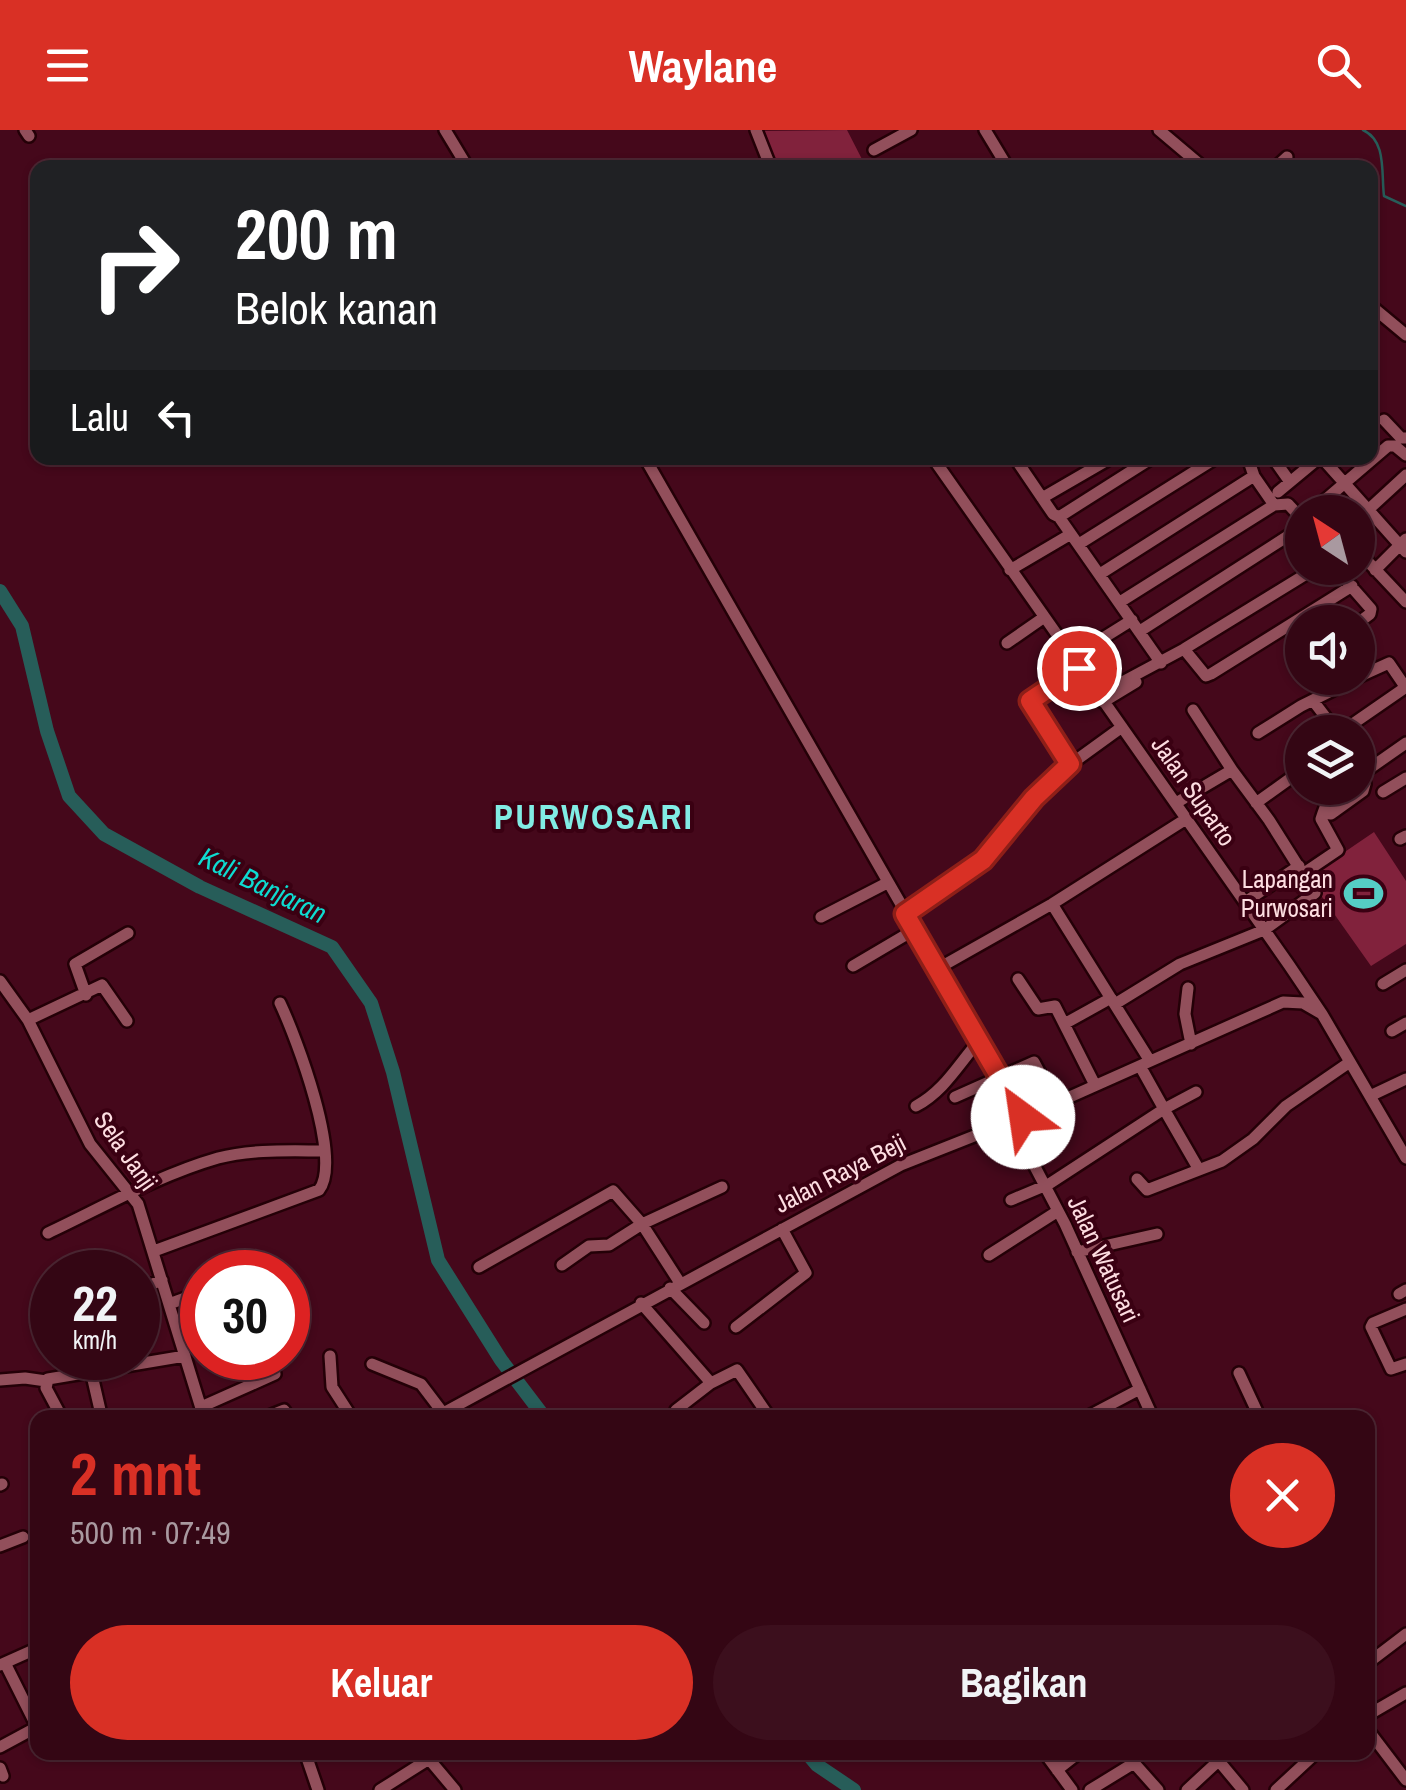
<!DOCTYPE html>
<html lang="id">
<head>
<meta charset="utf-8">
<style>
	body { margin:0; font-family:"Archivo Narrow",sans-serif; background:#3c0f1d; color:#f1f3f6; height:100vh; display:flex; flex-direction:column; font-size:38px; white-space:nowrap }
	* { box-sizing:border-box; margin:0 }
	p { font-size:32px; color:#a999a0 }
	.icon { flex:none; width:55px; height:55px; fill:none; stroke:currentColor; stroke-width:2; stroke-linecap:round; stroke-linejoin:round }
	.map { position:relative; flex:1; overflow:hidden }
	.sheet { position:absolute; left:30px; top:1280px; width:1345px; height:350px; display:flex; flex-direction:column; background:#340614; border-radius:20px; box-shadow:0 2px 8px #0004,0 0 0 2px #4e2734 }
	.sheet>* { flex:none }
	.guide { position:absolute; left:30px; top:30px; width:1348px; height:305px; border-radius:20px; box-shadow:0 2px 8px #0004,0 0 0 2px #4e2734; background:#202124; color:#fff; overflow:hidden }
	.needle { width:65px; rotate:324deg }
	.buttons { position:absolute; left:1285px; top:365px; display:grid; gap:20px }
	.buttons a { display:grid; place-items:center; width:90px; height:90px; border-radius:50%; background:#340614; box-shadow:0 2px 8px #0004,0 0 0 2px #4e2734; font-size:50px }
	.speed { position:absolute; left:30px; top:1120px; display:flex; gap:20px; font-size:50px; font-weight:700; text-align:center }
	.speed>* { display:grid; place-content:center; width:130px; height:130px; border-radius:50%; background:#340614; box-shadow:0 2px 8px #0004,0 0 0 2px #4e2734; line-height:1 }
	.speed small { font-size:25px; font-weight:400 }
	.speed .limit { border:15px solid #d22; background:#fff; color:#111 }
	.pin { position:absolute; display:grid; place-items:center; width:85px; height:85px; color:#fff; margin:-42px; border:5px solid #fff; border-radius:50%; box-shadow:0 2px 10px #0007 }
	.me { position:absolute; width:110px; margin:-55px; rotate:329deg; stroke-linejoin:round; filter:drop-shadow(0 0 8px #0008) }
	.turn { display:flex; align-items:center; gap:35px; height:210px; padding:0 40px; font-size:45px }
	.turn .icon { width:130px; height:130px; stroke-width:2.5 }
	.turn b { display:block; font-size:70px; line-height:85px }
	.then { display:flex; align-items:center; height:95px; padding:0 40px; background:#0003; gap:20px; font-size:38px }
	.round { display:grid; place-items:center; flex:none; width:105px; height:105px; border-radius:52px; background:#3c0f1d }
	.headline { display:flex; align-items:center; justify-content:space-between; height:170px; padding:0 40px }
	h1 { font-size:60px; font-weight:700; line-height:75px; color:#d93025 }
	.action { display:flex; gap:20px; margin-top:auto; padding:20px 40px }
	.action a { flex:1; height:115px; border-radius:60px; background:#d93025; color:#fff; font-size:40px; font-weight:700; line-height:115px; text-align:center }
	.action a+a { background:#3c0f1d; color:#f1f3f6 }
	header { display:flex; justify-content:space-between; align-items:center; height:130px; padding:0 40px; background:#d93025; color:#fff; font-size:45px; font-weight:700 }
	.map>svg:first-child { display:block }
</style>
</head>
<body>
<header><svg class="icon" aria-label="menu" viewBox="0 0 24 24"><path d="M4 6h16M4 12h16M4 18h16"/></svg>Waylane<svg class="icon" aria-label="search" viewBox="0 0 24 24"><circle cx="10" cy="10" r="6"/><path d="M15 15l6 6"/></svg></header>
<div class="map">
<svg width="1406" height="1660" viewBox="0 0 1406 1660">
	<rect width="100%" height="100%" fill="#45081b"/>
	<!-- green -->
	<path fill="#81223c" d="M847,0L866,37H778L763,1Z
		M1374,702L1406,751V814L1371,836L1308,747Z"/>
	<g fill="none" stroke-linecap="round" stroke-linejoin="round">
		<!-- stream -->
		<path stroke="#275d59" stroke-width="2.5" d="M1363,0C1387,11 1381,43 1384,66L1406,76"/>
		<!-- river -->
		<path stroke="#275d59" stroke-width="14" d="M0,461L22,496L47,601L69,666L104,704L200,757L332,817L371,873L393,942L438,1130L501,1230L545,1288
			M806,1622L817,1635L854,1660"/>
		<defs>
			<path id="minor" d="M25,0L29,6
				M445,0L468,38
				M756,0L771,38
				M985,0L1008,38
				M1159,0L1204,38
				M874,20L911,0
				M1275,38L1287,27
				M1370,175L1406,205
				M1384,290L1401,308H1406
				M645,328L1023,987
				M933,328L1289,835L1322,884L1406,1028
				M1015,328L1053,384L1059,387
				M1152,328L1059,387L1161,533
				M1248,328L1254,346L1274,375L1288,374L1302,389
				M1273,328L1290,352
				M1322,328L1406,422
				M1278,362L1319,328
				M1042,368L1111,328
				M1368,380L1406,345
				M1311,382L1388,316H1395L1406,325
				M1079,414L1216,328
				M1358,421L1406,472
				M1335,438L1371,479L1370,484L1358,493
				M1010,440L1071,404
				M1375,440L1406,409
				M1100,444L1254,346
				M1120,472L1274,375
				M1140,501L1302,397
				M1100,510L1132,490
				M1007,513L1043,488
				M1184,519L1206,546L1211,544L1352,456
				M1358,547L1389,533L1406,558
				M1098,565L1184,519L1316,438
				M1103,572L1136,552
				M1314,572L1337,602
				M1193,580L1232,640
				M1341,602L1406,557
				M1258,603L1301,576L1357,548
				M1071,634L1030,571L1079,538
				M1366,641L1406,613
				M1353,658L1326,675L1323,683L1331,684L1363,661L1365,654L1358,655
				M1383,662L1406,648
				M1256,673L1302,640
				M1400,709L1406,706
				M1304,743L1338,720L1321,689L1323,683
				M1245,772L1299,736
				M1052,774L1150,931
				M905,784L974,738L1034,668L1071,634L1122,597
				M821,787L887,753
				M853,836L914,800
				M937,839L1052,774L1186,689
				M1018,849L1038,879L1055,876L1095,955
				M0,851L28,890L90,1014L138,1074L204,1288
				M1383,854L1406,840
				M1188,858L1185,884L1191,914
				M86,865L75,834L128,803
				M1115,874L1180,834L1264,800L1315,763L1269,690L1232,640L1176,673
				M28,890L102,855L127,891
				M1066,893L1111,868
				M1392,901L1406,893
				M1196,962L1164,979L1198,1038
				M1370,966L1406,949
				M955,967L1034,932L1056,973
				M916,976C944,961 958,935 978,912
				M1011,991L1065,1094L1153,1288
				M1137,1049L1147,1060L1222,1031L1253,1009L1286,976L1350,932
				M1011,1070L1049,1054L1164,979L1140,936
				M48,1103C103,1077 159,1045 218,1028C252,1019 290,1021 325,1021
				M154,1121L319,1060C343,1030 296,907 280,873
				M1077,1122L1157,1104
				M989,1125L1058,1081
				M562,1135L589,1116L609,1115L642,1094L722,1057
				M479,1137L613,1061L642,1094L680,1153
				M670,1158L704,1193
				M138,1160L162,1150
				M1399,1164L1406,1160
				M641,1173L711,1253L676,1280L680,1288
				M169,1174L199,1163
				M288,1177L302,1173
				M1406,1179L1373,1193L1371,1197L1391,1239L1406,1234
				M736,1197L806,1143L782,1099
				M180,1208L202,1202
				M330,1226L332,1257L352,1288
				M372,1234L421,1254L443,1283L451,1288
				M91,1241L100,1280
				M1239,1243L1260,1288
				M0,1250L25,1248L46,1251
				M711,1253L737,1240L770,1288
				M201,1277L275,1244
				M1200,1286L1201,1288
				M62,1288L46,1258L48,1249L185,1226
				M264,1288L284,1280L290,1288
				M434,1288L901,1035L1045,978L1283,872L1303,873L1322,884
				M1085,1288L1140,1259
				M0,1355L2,1354
				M0,1416L23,1407
				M1368,1533L1406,1504
				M0,1535L38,1518
				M1368,1585L1406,1563
				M1368,1600L1406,1650
				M0,1617L37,1597L5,1533
				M305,1622L318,1660
				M423,1622L455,1660
				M1044,1622L1072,1660
				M1218,1630L1243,1660
				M0,1638L3,1646
				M1057,1640L1080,1622
				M380,1660L440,1622
				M1090,1660L1134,1633L1158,1660
				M1187,1660L1228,1622
				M1276,1660L1317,1622"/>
		</defs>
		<!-- minor casing -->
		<use href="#minor" stroke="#240007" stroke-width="16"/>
		<!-- minor -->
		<use href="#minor" stroke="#924f5b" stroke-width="11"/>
	</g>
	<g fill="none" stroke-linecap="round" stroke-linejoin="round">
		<defs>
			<path id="route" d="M1023,987L905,784L983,730L1034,668L1070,634L1030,571L1079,538"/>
		</defs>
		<!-- route casing -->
		<use href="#route" stroke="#8d1f18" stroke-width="25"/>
		<!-- route -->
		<use href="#route" stroke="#d93025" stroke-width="18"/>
	</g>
	<!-- icons -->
	<defs>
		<symbol id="stadium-bare" viewBox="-9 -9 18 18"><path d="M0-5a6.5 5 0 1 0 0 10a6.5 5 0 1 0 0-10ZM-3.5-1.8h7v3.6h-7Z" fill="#55cec5" stroke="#3a0012" stroke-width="2.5" paint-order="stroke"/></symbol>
	</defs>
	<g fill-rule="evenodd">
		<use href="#stadium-bare" x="1336" y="736" width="55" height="55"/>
	</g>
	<g text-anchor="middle" stroke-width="8" stroke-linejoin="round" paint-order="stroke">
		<!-- street labels -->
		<g font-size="25" fill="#fddde1" stroke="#3a0012">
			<text transform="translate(1194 661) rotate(55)" y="9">Jalan Suparto</text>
			<text transform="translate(126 1021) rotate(55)" y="9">Sela Janji</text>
			<text transform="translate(840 1043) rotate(-27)" y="9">Jalan Raya Beji</text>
			<text transform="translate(1104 1129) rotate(65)" y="9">Jalan Watusari</text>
		</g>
		<!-- poi labels -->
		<g font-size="25" fill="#fddde1" stroke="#3a0012" text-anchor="end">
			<text x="1333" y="758">Lapangan<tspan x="1333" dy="29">Purwosari</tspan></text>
		</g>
		<!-- water labels -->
		<g font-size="28" font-style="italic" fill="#0edbd1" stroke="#3a0012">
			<text transform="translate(263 755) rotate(26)" y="10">Kali Banjaran</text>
		</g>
		<!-- district labels -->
		<g font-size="35" font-weight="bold" letter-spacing="2.5" fill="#81ece4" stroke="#3a0012">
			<text x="594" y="699">PURWOSARI</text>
		</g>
	</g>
</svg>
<div class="buttons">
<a><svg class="needle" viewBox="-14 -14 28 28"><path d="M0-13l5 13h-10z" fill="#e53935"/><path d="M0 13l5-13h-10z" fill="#a999a0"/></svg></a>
<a><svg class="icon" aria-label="sound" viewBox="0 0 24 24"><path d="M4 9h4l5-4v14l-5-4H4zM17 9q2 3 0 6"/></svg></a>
<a><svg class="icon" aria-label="layers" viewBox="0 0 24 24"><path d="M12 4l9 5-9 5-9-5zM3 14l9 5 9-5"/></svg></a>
</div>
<div class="speed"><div>22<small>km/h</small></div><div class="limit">30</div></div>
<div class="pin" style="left:1079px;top:538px;background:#d93025"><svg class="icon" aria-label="arrive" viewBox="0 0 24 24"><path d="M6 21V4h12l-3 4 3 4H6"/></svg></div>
<svg class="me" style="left:1023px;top:987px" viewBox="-20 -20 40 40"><circle r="19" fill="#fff"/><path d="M0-13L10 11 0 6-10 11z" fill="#d93025"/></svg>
<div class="guide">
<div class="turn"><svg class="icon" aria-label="right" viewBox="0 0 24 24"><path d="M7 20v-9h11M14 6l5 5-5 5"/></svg><div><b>200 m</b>Belok kanan</div></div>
<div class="then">Lalu<svg class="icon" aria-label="left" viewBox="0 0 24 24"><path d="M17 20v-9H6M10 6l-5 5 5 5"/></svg></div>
</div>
<section class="sheet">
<div class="headline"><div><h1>2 mnt</h1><p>500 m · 07:49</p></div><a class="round" style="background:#d93025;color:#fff"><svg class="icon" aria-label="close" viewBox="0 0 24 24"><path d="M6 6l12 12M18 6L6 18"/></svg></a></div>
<div class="action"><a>Keluar</a><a>Bagikan</a></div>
</section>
</div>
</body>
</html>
